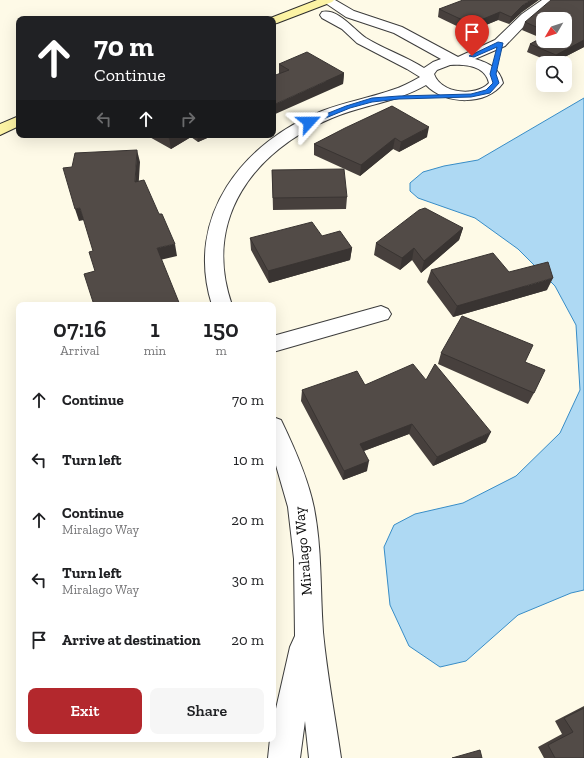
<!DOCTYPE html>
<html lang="en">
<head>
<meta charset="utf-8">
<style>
	body { margin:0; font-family:"Zilla Slab",serif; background:#f6f6f6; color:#202124; height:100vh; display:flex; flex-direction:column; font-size:15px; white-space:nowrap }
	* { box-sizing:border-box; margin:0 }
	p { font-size:13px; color:#757577 }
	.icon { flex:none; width:22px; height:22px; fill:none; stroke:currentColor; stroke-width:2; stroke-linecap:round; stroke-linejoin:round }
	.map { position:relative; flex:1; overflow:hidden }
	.details { position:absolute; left:16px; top:302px; width:260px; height:440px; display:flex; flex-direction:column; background:#fff; border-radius:8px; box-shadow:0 4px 16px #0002 }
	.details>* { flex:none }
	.hud { position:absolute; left:16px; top:16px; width:260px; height:122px; border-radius:8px; box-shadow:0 4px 16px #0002; background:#202124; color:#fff; overflow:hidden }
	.needle { width:26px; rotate:231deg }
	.tools { position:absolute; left:536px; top:12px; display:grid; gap:8px }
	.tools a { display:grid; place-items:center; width:36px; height:36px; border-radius:8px; background:#fff; box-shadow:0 4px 16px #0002; font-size:20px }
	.pin { position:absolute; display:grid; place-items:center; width:34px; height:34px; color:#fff; margin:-41px -17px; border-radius:50% 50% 50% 0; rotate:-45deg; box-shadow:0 0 4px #0007 }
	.pin .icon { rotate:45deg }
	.me { position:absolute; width:44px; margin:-22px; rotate:66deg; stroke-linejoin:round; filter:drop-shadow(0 0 3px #0008) }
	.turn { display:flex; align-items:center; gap:14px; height:84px; padding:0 12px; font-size:18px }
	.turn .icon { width:52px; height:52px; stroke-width:2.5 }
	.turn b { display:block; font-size:28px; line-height:34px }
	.lanes { display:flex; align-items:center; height:38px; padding:0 12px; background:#0003; justify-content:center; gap:20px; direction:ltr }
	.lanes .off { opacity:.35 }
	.eta { display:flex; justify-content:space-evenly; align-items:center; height:68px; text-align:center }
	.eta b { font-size:24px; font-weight:600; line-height:28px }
	.primary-button { display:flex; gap:8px; margin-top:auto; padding:8px 12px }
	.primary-button a { flex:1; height:46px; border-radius:8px; background:#b3282d; color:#fff; font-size:16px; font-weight:600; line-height:46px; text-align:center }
	.primary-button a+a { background:#f6f6f6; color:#202124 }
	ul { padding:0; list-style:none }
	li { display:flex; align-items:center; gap:12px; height:60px; padding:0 12px }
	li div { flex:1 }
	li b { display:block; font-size:15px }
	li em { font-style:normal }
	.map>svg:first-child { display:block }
</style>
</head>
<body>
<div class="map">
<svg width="584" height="758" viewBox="0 0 584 758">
	<rect width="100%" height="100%" fill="#fefae7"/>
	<!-- water -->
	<path fill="#aed9f3" stroke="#388dc7" d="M584,98V590L571,593L518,615L466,661L440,667L409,646L390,605L384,547L394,525L415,514L463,503L516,476L560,433L580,390L576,325L555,286L518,249L475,218L418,198L410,191V183L423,172L444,166L478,160Z"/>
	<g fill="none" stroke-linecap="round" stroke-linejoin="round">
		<defs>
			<path id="street" d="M321,0H335L354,11L402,27L458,57L495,40L522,14L542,0H555L530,20L505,46L475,59C489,63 499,68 503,83C487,106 445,105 426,85C397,102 363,105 332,118C254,150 202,219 232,305H212C184,217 243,142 322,111C345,102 369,98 392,90C402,87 411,82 420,77L407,69L357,43L342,29L322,18L320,15L322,12C338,8 354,30 366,38C384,49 405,56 424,68L433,62L441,59L394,33L346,17ZM450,65C464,64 485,65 489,83C476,97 441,94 434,74L437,70Z
				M381,306L388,309L391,314L388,319L273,352V336Z
				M273,417L281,420C294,447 308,478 314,508C322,549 320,590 323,632C327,674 335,716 341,758H309L305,721L300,758H268L270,739H273V722L290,647L295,636L294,559L288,507L273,455Z"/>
			<path id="secondary" d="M317,0H334L332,2L277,23L273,24V19H268Z
				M19,116V126L0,135V124Z"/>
		</defs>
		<!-- street casing -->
		<use href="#street" stroke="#3d3d3d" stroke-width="2"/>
		<!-- secondary casing -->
		<use href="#secondary" stroke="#2c2c2c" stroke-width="2"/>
		<!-- street -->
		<use href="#street" fill="#fff" fill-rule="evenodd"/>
		<!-- secondary -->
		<use href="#secondary" fill="#fcf3a4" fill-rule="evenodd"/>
	</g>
	<!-- wall -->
	<path fill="#47403d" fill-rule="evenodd" d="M584,0V47L553,63L527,52L530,44L541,38L522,30L525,22ZM543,19L565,41H543Z
		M439,9L521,13L509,24L498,20L469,32L438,17Z
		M279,64L344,73L343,84L279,74Z
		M392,106L427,137L399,152L393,149L360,176L314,155V144Z
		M146,135H214L198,142L191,137L171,149Z
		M272,170L347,197L346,209L273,210Z
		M463,228L459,240L421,273L412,260L400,270L374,255L376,243Z
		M322,236L352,248L350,260L269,283L251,250L250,238Z
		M431,270L547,290L453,317L427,282Z
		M441,353L525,362L534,393L528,404L438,364Z
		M426,380L486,442L433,466L409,434L364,451L367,471L343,480L301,401L302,390Z
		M584,706V758H544L538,747L562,734L555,721Z"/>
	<!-- shaded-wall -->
	<path fill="#393432" d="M531,0H539L521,13L509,24L511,17L523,5Z
		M500,12L498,20L469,32L471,24Z
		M584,40V47L553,63L556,55Z
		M344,73L343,84L273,115V105Z
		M429,127L427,137L399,152L401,142Z
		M174,135H191V137L171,149L169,138Z
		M197,135H214L198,142Z
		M395,138L393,149L360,176L361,165Z
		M137,150L140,162L138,194L135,182Z
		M80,208L84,220L79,221L75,209Z
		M463,228L459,240L421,273L424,261Z
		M175,244L177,256L160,260L157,248Z
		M352,248L350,260L269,283L268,271Z
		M414,248L412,260L400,270L402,258Z
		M553,278L547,290L453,317L457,306Z
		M412,424L409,434L358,453L360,444Z
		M491,432L486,442L433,466L437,457Z
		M369,461L367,471L343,480L344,471Z"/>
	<!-- building -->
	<path fill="#524b47" stroke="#393432" d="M463,0H531L523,5L511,17L500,12L471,24L439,9Z
		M551,0H584V40L556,55L530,44L543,37V41H565V19H543V30L525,22Z
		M307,52L344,73L273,105V76L289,70L279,64Z
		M392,106L429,127L401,142L395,138L361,165L314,144L345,128Z
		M163,135H174L169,138Z
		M137,150L135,182L144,180L159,214H162L175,244L157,248L180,305H94L84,274L95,271L89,252L93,251L80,208L75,209L63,168L72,167L75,153Z
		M344,169L347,197L273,198L272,170Z
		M425,208L463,228L424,261L414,248L402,258L376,243L419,210Z
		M312,222L322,236L340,231L352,248L268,271L250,238Z
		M493,253L509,272L548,262L553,278L457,306L431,270Z
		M462,316L533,345L525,362L545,370L534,393L441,353Z
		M413,364L426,380L435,364L491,432L437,457L412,424L360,444L369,461L344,471L302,390L357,371L365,385Z
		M584,708V758H555L548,745L573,732L564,718Z
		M480,750L482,758H452Z"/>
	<!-- route -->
	<path fill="#1a73e8" stroke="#114b97" d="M498,42L503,43L496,74L499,83L490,93L471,97L399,99L372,102L350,108L311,124L306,122L346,106L372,98L399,96L471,94L486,90L493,83L490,74L497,47L474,57L469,56Z"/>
	<g text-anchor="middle" stroke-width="4" stroke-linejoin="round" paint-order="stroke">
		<!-- street labels -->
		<g font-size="15" fill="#0a0a0a" stroke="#fff">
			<text transform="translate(303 551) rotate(-95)" y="5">Miralago Way</text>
		</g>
	</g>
</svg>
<div class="tools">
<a><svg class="needle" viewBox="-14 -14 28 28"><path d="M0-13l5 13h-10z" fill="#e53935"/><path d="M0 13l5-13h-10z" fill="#757577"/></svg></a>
<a><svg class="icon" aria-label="search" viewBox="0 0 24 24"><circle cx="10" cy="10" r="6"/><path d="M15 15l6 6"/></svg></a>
</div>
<div class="pin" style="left:472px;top:56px;background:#d93025"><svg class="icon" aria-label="arrive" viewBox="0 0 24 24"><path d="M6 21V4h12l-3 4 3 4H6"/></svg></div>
<svg class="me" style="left:309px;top:122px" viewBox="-20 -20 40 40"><path d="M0-17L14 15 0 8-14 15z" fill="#1a73e8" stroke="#fff" stroke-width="4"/></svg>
<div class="hud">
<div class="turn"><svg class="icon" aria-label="ahead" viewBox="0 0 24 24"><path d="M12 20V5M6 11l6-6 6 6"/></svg><div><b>70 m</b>Continue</div></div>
<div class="lanes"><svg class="icon off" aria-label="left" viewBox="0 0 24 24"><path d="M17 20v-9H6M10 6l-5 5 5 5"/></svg><svg class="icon" aria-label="ahead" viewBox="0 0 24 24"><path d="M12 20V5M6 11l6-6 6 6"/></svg><svg class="icon off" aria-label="right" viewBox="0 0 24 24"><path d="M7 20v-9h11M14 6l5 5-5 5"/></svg></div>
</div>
<section class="details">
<div class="eta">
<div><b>07:16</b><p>Arrival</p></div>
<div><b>1</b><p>min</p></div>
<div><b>150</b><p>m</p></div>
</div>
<ul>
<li><svg class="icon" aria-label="ahead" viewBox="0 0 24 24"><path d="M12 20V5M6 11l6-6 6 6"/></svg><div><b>Continue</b></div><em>70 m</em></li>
<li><svg class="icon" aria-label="left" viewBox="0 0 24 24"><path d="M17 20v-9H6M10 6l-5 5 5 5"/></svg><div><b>Turn left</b></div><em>10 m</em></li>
<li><svg class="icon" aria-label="ahead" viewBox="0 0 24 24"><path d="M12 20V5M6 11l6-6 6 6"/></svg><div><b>Continue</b><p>Miralago Way</p></div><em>20 m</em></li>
<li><svg class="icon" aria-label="left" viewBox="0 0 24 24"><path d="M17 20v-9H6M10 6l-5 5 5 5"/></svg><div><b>Turn left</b><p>Miralago Way</p></div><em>30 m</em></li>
<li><svg class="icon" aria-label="arrive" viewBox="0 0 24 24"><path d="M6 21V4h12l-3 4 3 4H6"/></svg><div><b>Arrive at destination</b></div><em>20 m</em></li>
</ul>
<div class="primary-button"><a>Exit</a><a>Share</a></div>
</section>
</div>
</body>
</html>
